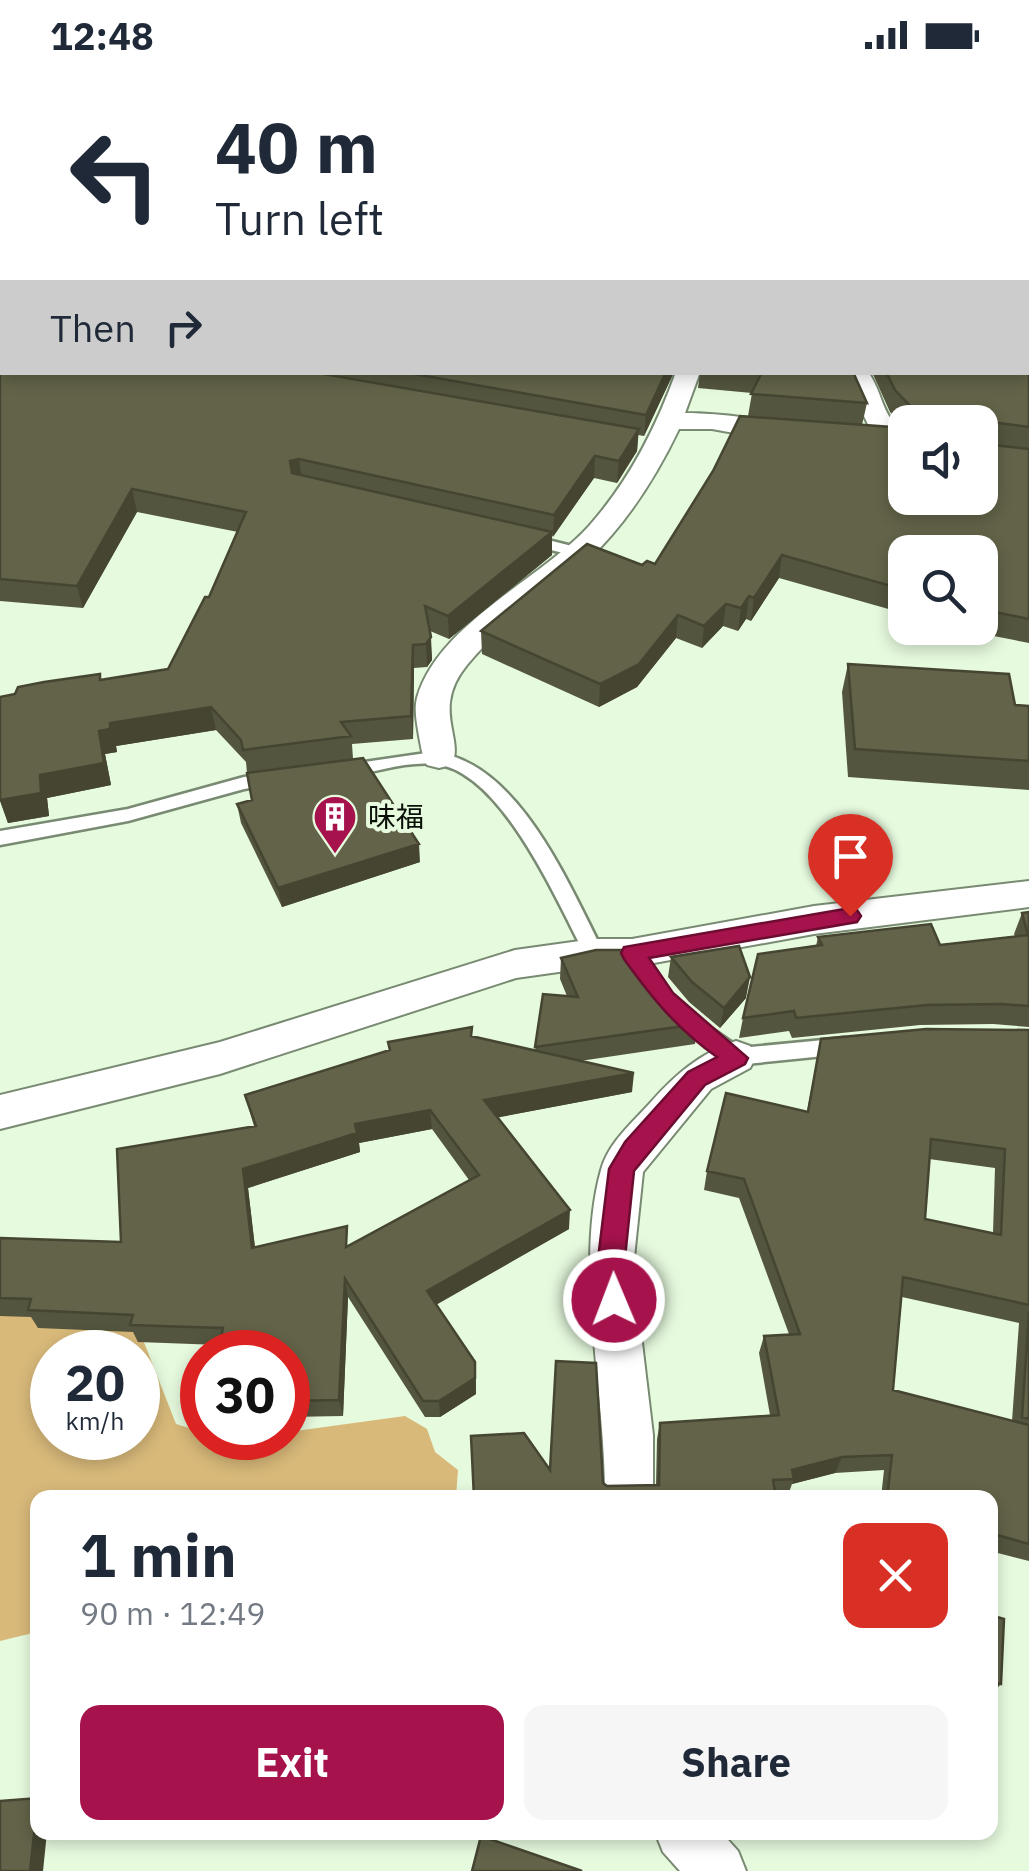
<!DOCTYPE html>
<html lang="en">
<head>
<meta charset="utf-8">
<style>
	body { margin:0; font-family:"IBM Plex Sans","Noto Sans JP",sans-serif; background:#f6f6f7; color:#1f2937; height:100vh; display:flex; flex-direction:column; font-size:38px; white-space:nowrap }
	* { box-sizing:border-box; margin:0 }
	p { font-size:32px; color:#747a83 }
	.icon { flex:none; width:55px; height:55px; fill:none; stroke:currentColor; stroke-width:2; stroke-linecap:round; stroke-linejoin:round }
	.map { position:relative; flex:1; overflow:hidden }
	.drawer { position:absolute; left:30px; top:1420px; width:968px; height:350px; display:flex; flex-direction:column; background:#fff; border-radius:20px; box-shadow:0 5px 15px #0003 }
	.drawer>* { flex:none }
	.hud { position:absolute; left:0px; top:0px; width:1030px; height:305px; box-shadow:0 5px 15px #0003; background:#fff; color:#1f2937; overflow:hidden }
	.tools { position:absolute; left:888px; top:335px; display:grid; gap:20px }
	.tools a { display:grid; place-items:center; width:110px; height:110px; border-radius:20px; background:#fff; box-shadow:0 5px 15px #0003; font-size:50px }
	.speed { position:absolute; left:30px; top:1260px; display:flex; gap:20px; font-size:50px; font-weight:700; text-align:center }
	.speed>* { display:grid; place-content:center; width:130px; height:130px; border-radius:50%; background:#fff; box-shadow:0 5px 15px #0003; line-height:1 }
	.speed small { font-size:25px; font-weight:400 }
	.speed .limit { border:15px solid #d22; background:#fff; color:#111 }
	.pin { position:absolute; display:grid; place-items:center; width:85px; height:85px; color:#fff; margin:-102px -42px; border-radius:50% 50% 50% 0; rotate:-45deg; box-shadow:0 0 10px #0007 }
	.pin .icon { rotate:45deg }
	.me { position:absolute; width:110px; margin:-55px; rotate:359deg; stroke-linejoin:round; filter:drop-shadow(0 0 8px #0008) }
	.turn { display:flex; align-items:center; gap:35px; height:210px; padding:0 50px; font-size:45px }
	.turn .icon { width:130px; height:130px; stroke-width:2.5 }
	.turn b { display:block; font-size:70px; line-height:85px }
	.then { display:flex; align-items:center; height:95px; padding:0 50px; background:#0003; gap:20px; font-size:38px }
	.round { display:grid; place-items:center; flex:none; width:105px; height:105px; border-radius:20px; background:#f6f6f7 }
	.summary { display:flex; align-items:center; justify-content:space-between; height:170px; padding:0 50px }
	h1 { font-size:60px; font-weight:800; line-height:75px }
	.primary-button { display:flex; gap:20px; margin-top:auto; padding:20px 50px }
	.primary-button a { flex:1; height:115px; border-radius:20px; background:#a6124c; color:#fff; font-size:40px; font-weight:800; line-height:115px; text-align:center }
	.primary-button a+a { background:#f6f6f7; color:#1f2937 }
	.status { display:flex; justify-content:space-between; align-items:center; height:70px; padding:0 50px; background:#fff; direction:ltr }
	.status svg { height:28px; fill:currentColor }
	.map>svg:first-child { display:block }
</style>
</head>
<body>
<div class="status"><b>12:48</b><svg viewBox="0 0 49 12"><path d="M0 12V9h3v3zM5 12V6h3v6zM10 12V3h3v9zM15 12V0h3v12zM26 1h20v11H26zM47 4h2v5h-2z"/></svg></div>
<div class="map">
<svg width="1029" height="1801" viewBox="0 0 1029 1801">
	<rect width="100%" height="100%" fill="#e6fade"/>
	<!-- forest -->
	<path fill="#d8b97a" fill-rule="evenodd" d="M0,1224L129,1234L176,1354L202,1362V1368H288V1362L405,1346L427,1359L435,1382L458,1400L456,1427L38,1428L37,1562L0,1571ZM52,1282H138V1368H52Z"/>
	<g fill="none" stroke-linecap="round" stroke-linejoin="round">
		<defs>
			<path id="lane" d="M528,465L584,479L587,482L579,487L523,473V467Z
				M433,682C519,691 569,816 604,883L601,888H587C558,835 503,701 435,694C405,691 373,703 344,707L335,701L344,695Z
				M276,703L282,705L285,709L282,713L244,719L128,751L0,775V761L128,739L244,707Z
				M679,936L740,978L844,968L851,970L854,976L851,982L844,984L736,995L672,950L669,944L672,938Z"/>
			<path id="street" d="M676,302H700L685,343C709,343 782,348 797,364L784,372L712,359H679C656,407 627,453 588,490C548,525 501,553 467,595C430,640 466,670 451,695L439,698L427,695C422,686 421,676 419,666C417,654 414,640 417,628C437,555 541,509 589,456C629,411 656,358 676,302Z
				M843,302H868C883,322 882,350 905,361V378L873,365Z
				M1029,811V837L814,864L632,897H594L516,908L220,1004L0,1059V1025L220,972L515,880L594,869H632L814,836Z
				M736,971L750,976L756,987L750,998L711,1019L643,1102L633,1197L653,1365V1428H605C606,1325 574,1196 601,1100C608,1073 633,1052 651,1032C676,1004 699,984 736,971Z
				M655,1762H721L738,1781L746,1801H680L663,1782Z"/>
		</defs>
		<!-- lane casing -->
		<use href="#lane" stroke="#798a72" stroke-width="5"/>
		<!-- street casing -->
		<use href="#street" stroke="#798a72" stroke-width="4"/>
		<!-- lane -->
		<use href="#lane" fill="#fff" fill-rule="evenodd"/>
		<!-- street -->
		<use href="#street" fill="#fff" fill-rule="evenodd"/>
	</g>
	<!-- wall -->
	<path fill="#54553e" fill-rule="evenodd" d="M0,0H1029V573L953,558H980V482H905V548L891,545L892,540L779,508L751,551L746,549L738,561L723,556L702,578L676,568L637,617L599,637L482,584L481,561L642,495L655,494L842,354L748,346L752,323L698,318L700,302H853L867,333L862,355L905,428L980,352H905V358L890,342L872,302H1028V2H2V28L0,27Z
		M0,154H2V299H0Z
		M0,302H674L644,366L638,365L637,381L617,413L594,408L552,467V485L449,569L430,561L432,590L427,597L414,598L413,669L352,674L353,689L247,703L246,692L216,660L116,676L117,682L105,684L111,715L47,728L49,746L8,753L0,731L102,610L168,599L209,527L238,462L137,442L83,538L0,531Z
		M848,594L1015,635L1029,636V720L848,707L842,622Z
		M237,734L420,792L282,837L241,753Z
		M1029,842V957L993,954L920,955L792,968L789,961L739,968L743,948L816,876L818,867L940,875L1015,866L1014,864L1022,843Z
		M671,887L746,928L720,958L689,932L668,907Z
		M561,888L634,892L698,954L695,974L580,991L632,1022L498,1047L569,1159L436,1235L476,1309V1324L440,1347H425L348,1227L343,1346L288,1347V1282L219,1275L138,1272L133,1262L38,1258L31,1247L0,1246V1168L121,1172L254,1056L245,1025L389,981L388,972L472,966L535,981L543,924L567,926L560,909ZM432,1059L469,1110L350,1175L255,1177L248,1118L360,1082L359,1073Z
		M1029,960V1491L990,1481V1428H881L884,1400L835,1403L792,1414L788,1425L474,1428L550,1400L603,1413L607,1416L656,1415L657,1369L660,1353L770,1345L759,1283L764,1266L789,1264L739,1128L704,1120L707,1101L807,1041L821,969ZM929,1089L995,1098L993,1163L925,1149ZM902,1227L1019,1253L1012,1351L893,1320Z
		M990,1545L1001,1614L990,1626Z"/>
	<!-- shaded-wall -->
	<path fill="#454532" d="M666,302H674L644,366L646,345Z
		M639,359L637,381L617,413L619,391Z
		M595,386L594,408L553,467L554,445Z
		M299,389L302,411L293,414L290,391Z
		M132,419L137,442L83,538L77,516Z
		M552,462V485L449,569L448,546Z
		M782,485L779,508L751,551L754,528Z
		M749,526L746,549L738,561L741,538Z
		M726,534L723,556L702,578L704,556Z
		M678,545L676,568L637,617L599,637L600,614Z
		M431,567L432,590L427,597L426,574Z
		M413,575L414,598L413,669L411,646Z
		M211,637L216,660L116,676L117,682L105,684L111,715L47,728L49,746L8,753L0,730L40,705L110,653Z
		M419,774L420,792L282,837L278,818Z
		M750,907L746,928L720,958L724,938Z
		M634,1003L632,1022L485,1050L484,1030Z
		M430,1040L432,1059L359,1073L360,1082L248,1118L257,1196L252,1178L243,1099L355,1054Z
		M570,1140L569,1159L428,1239L427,1221Z
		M345,1209L348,1227L343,1346L339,1330Z
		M475,1292L476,1324L440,1347L439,1331Z
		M842,1387L835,1403L792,1414L794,1409L792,1400Z
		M38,1737V1762H47L43,1801H30Z"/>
	<!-- building -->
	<path fill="#626348" stroke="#454532" stroke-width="2.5" fill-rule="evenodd" d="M0,0H1029V357L983,351L985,374L1029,379V549L980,539V482H905V524L896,522L898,518L782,485L754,528L749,526L741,538L726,534L704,556L678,545L639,594L600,614L481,561L587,474L642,495L647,491L655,494L713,401L740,346L905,358V428H980V352H913L914,340L895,320L886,302H1028V2H2V10L0,9Z
		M0,154H2V278H0Z
		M0,302H322L323,304L639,359L619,391L595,386L554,445L299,389L290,391L292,403L552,462L448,546L425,536L431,567L426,574L413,575L411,646L341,652L351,666L243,680L241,670L211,637L110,653V659L99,661L104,693L40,705L41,723L0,730V627L15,624L18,617L44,612L100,604V610L168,599L205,527H209L246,442L132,419L77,516L0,509Z
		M403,302H666L646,345Z
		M762,302H853L867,333L751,324Z
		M848,594L1009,604L1015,635L1029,636V691L855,679Z
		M363,688L419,774L278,818L237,734L252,730L247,703Z
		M1029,842V936L1001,934L927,935L796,948L794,941L743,948L758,884L822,875L818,867L931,854L940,875L1028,865L1022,843Z
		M739,876L750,907L724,938L692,912L671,887Z
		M596,880H628L634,892L639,891L698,954L535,977L543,924L578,927L561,888Z
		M472,957L471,966L634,1003L484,1030L570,1140L427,1221L475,1292V1308L439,1331H423L345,1209L339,1330L288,1331V1282H218L223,1258L130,1255L133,1245L28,1240L31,1229L0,1228V1168L121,1172L117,1079L256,1056L245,1025L390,980L388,972ZM430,1040L479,1105L346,1177L347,1156L252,1178L243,1099L357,1063L355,1054Z
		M926,959L1029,960V1235L903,1207L893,1320L1029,1355V1474L990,1463V1428H887L892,1385L842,1387L792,1400L794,1409L773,1410L776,1428H474L471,1366L524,1363L550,1400L556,1291L596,1293L603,1413L607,1416L659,1415L660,1353L779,1345L764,1266L800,1264L744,1109L707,1101L726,1023L808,1042L821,969ZM931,1069L1005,1079L1001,1165L925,1149Z
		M1029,1241V1349L1022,1347Z
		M990,1545L1004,1549L1001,1614L990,1612Z
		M38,1728L30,1801H0V1731Z
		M481,1766L582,1801H472Z"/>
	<!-- route -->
	<path fill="#a6124c" stroke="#6c0c31" stroke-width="2.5" d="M850,838L857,840L861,846L857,852L649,888L673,923L748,988L745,994L705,1015L634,1101L624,1197L627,1230L623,1239L614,1243L604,1239L597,1197L609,1099L625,1072L688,1002L717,987C677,959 652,928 624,889L621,883L624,877Z"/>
	<!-- icons -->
	<defs>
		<symbol id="building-pin" viewBox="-11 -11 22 30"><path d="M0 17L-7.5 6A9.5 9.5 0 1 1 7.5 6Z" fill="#a6124c" stroke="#e6fade"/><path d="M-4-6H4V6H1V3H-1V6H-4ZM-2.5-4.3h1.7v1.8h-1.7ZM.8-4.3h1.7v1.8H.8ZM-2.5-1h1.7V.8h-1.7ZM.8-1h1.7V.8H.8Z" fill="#fff"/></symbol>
	</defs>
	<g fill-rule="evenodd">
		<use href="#building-pin" x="310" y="722" width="50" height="68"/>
	</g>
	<g text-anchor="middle" stroke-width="8" stroke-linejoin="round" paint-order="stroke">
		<!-- poi labels -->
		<g font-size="28" fill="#090f07" stroke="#e6fade" text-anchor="start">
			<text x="368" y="757">味福</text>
		</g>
	</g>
</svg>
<div class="tools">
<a><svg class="icon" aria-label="sound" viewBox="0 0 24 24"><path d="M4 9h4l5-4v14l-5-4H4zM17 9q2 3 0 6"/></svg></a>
<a><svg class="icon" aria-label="search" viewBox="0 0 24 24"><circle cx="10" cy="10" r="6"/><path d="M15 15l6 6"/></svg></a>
</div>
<div class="speed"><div>20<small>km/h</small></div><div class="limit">30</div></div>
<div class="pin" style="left:850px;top:846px;background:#d93025"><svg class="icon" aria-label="arrive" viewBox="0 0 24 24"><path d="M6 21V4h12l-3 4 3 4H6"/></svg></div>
<svg class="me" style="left:614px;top:1230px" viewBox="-20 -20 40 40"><circle r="17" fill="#a6124c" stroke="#fff" stroke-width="3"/><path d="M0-11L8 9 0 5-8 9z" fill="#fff"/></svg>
<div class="hud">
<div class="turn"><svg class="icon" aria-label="left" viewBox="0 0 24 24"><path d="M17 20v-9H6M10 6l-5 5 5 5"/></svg><div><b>40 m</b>Turn left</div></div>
<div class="then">Then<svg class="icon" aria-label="right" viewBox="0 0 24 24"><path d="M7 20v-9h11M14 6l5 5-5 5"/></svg></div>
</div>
<section class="drawer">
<div class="summary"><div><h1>1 min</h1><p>90 m · 12:49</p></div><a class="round" style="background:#d93025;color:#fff"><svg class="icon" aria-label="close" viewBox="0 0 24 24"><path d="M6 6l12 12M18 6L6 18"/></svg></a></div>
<div class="primary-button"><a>Exit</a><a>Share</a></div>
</section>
</div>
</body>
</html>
